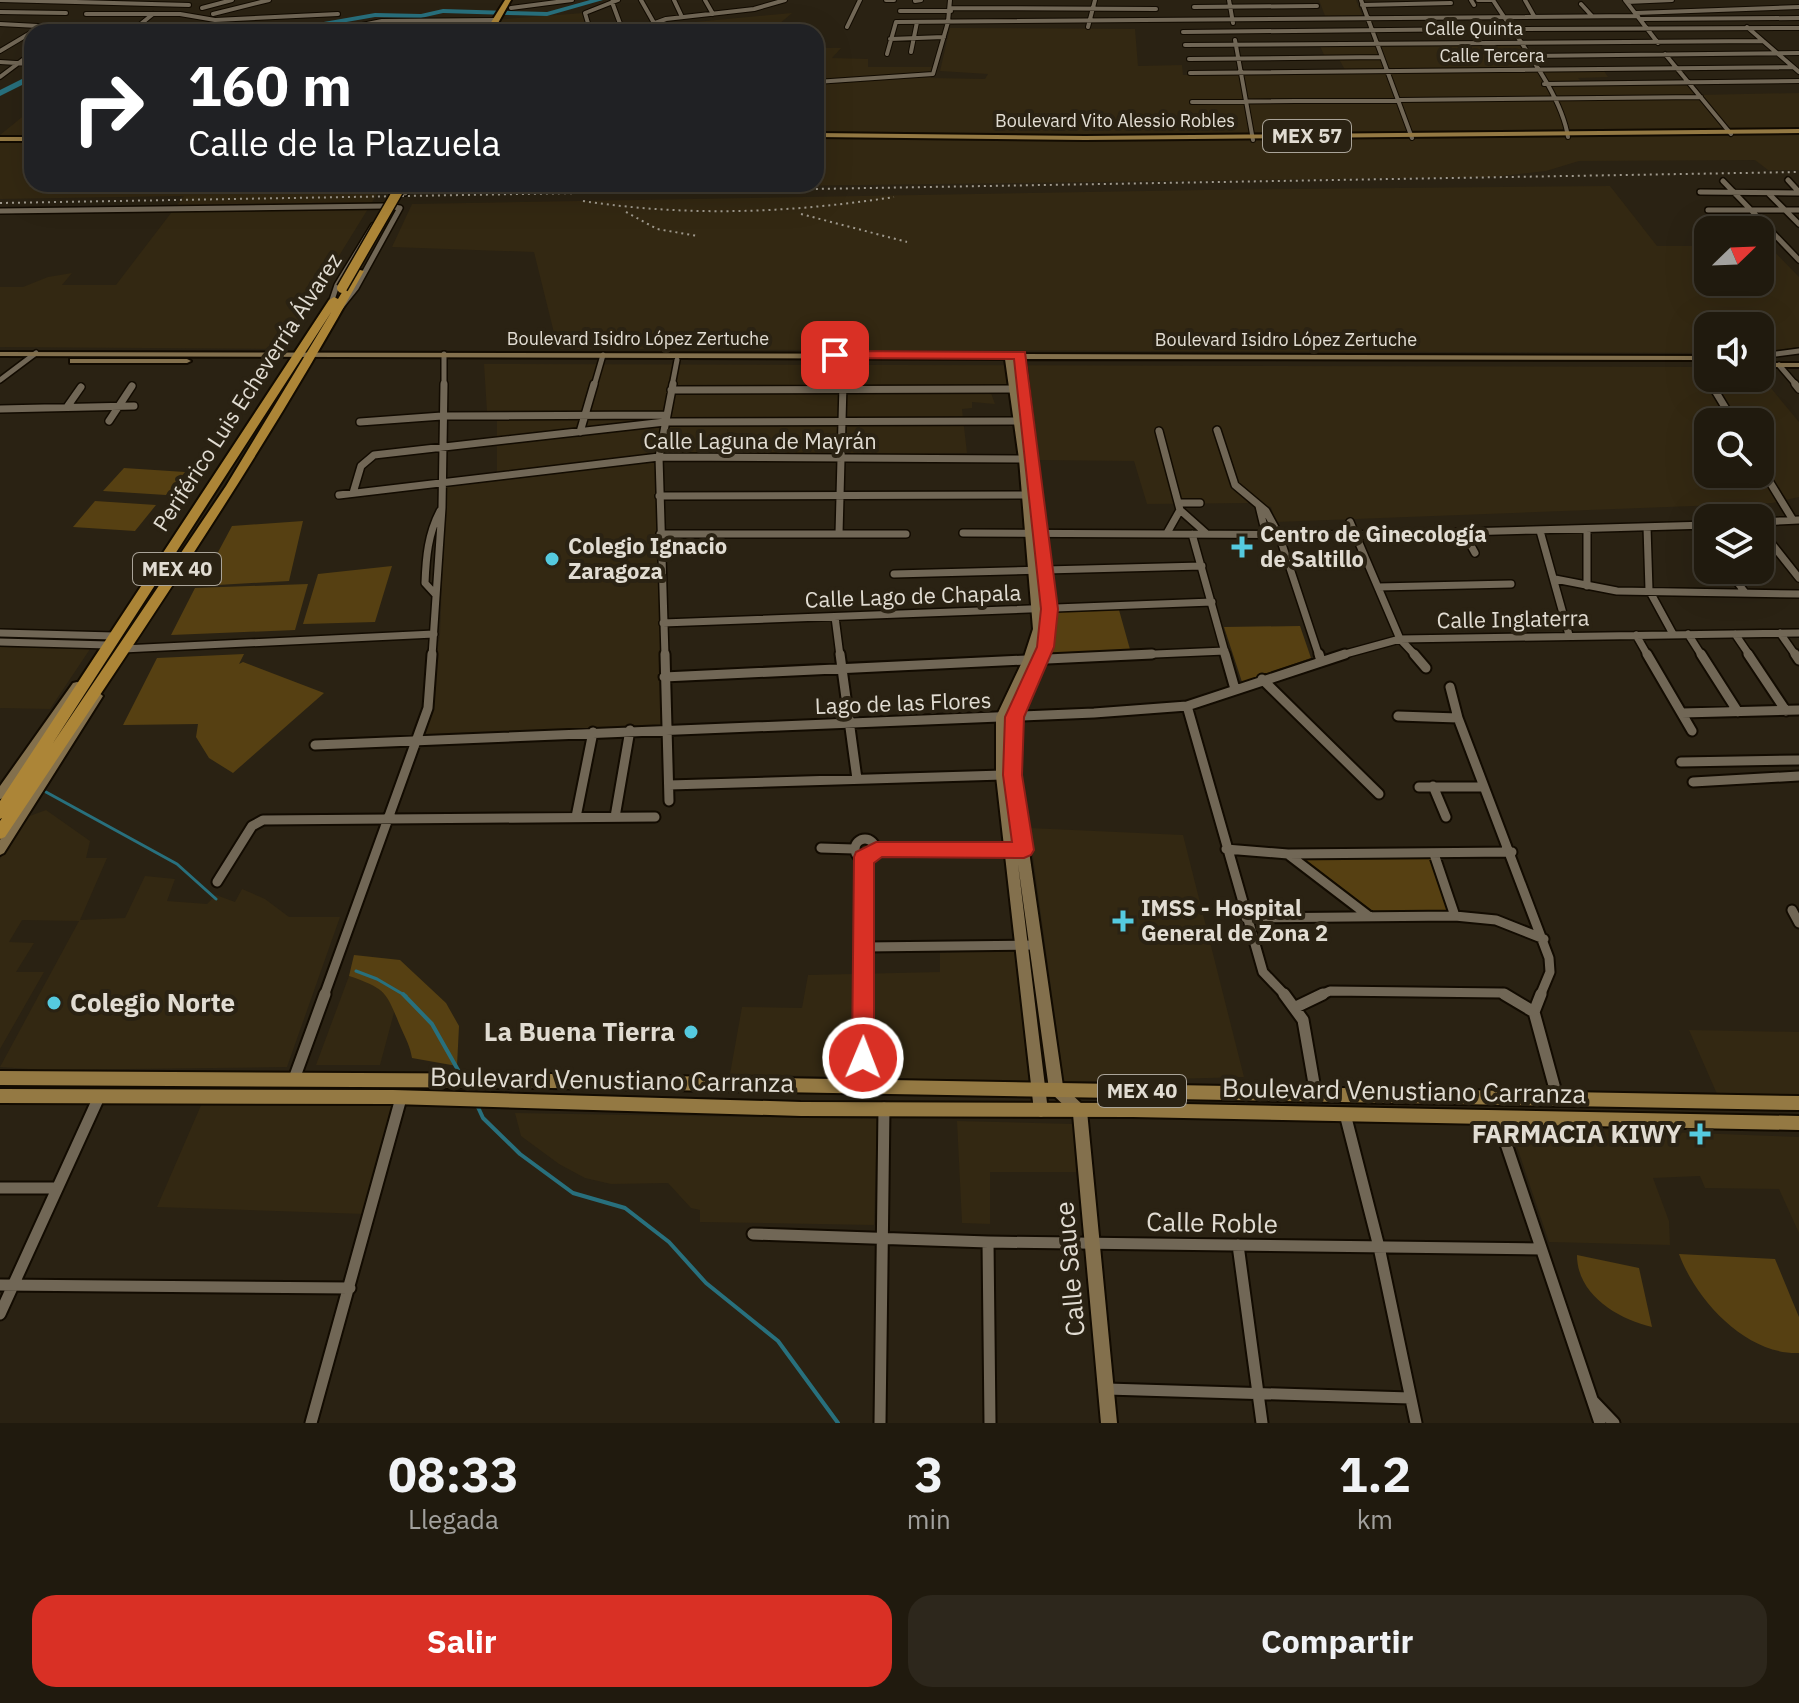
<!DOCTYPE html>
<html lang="es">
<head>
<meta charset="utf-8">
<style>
	body { margin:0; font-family:"IBM Plex Sans",sans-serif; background:#2d271c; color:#f1f3f6; height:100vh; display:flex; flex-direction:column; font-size:30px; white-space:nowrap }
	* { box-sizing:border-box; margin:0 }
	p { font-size:26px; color:#a2a19e }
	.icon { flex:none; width:44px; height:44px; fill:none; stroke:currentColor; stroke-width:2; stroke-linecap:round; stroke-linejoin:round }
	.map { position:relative; height:1423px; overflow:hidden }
	.drawer { display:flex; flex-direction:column; background:#201a0e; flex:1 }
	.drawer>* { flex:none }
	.top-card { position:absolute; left:24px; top:24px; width:800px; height:168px; border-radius:24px; box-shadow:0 8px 32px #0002,0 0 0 2px #3d382e; background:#202124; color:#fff; overflow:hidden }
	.needle { width:52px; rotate:67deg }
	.tools { position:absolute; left:1694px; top:216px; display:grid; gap:16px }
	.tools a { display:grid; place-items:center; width:80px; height:80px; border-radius:16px; background:#201a0e; box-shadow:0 8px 32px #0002,0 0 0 2px #3d382e; font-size:40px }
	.pin { position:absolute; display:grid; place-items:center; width:68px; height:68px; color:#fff; margin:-34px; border-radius:16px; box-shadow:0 4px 12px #0006 }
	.me { position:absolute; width:88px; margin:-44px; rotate:1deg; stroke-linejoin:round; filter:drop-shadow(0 0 6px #0008) }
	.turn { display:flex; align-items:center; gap:28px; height:168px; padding:0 32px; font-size:36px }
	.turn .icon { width:104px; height:104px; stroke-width:2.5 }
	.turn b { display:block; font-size:56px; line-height:68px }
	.eta { display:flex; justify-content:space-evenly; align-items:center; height:136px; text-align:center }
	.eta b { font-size:48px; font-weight:700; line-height:56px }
	.action { display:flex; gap:16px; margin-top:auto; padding:16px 32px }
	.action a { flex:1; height:92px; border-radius:24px; background:#d93025; color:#fff; font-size:32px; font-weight:700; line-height:92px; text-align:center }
	.action a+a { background:#2d271c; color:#f1f3f6 }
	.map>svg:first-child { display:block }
</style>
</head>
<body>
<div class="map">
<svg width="1799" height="1423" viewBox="0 0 1799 1423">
	<rect width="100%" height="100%" fill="#2a2213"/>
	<!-- built -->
	<path fill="#332812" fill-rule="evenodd" d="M1319,0H1356L1362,15L1325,16Z
		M583,13L589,32L792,13L770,32H357L360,23L480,21Z
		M950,28L1135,29L1138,66L1182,65L1183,75L1345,70L1339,59H1326L1319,44L1518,42L1534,71H1604L1608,77L1578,78L1583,83L1689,84L1697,95L1799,93V170H1768L1755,160L1579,161L1546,171L1492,177L379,191L284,345L274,349L0,347V287H23L48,277L72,273L62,285H116L184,196L0,199V135L32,109V184H816V48H841L832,58L868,59V67H932L931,78L985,79L988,74L940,71Z
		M1610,186L1657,246H1708V282H1760V245H1768L1799,277V347L1760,352V326H1708V353L558,349L534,252L392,247L412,204L1204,190Z
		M484,364L1708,367V378H1760V375L1799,422V497L1772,503L1276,522L1271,507L1253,503L1147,504L1134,461L1038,460L1029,393H991L995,404L972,402V408L962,409L967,453L659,459L666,729L416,741L429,706L440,634L446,484L497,477V412H487ZM1708,422H1760V474H1708Z
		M0,647L90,649L50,709L0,708Z
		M46,810L90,841L86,858H107L80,920L125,918L145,876L175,879L167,901L207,904L216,895L235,902L242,889L265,899L289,917H340L287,1067L45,1070L0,1067L79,921L22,920L9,942L34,943L16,972H44L0,1049V859L27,817Z
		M1029,828L1183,835L1244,1077L1064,1082Z
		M1014,949L1029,1082L730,1074L742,1007L802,1008L808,975L940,972V953Z
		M349,976L373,984L389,997L395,1009L380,1065H316Z
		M1689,1030L1799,1032V1096L1717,1094Z
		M202,1103L392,1105L365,1214L157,1207Z
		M515,1113L877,1119L874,1225L700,1222V1210L691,1208L668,1183L611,1184L585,1178L559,1164L521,1136Z
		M957,1121L1073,1124L1076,1172H990V1224L962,1223Z
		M1510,1126L1799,1137V1233L1779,1189L1705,1188L1700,1176L1653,1178L1669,1221L1670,1245L1549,1242Z"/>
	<!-- green -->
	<path fill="#564012" d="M124,468L185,472L166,495L103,491Z
		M95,501L156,505L135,531L73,527Z
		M303,521L289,581L200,586L232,526Z
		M392,566L375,622L303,624L318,574Z
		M308,584L295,630L171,635L195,588Z
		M1119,610L1131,653L1049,655L1051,612Z
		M1300,626L1311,658L1242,682L1224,627Z
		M244,654L239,664L243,662L324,693L233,773L209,758L196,737L198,724L123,725L157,658Z
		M1304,859H1431L1448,913L1374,912Z
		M354,955L400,960L446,1003L459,1026L457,1066L412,1058C410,1046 406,1039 401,1028C386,992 387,989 349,976Z
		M1679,1254L1775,1259L1799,1317V1353C1746,1355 1696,1300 1679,1254Z
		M1577,1255L1639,1268L1652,1327C1618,1319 1577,1295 1577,1255Z"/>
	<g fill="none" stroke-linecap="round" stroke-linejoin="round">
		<!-- stream-far1 -->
		<path stroke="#28707d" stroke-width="3" d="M46,792L177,864L216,899
			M356,971L377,979L406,996"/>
		<!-- stream -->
		<path stroke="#28707d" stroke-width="4" d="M403,994L432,1024L462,1077
			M477,1105L483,1118L520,1154L573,1193L625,1208L669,1242L706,1283L778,1341L838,1423"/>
		<!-- river -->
		<path fill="#28707d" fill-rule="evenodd" d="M590,0H603L547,16L443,13L421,18L375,17L318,27H229L173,32L229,23H318L375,13L421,14L443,9L547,12Z
			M32,74V80L0,96V90Z"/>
		<defs>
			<path id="street-far4" d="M0,0L189,5
				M641,0L654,23
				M674,0L682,17
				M705,0L713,14
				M886,0H894
				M1229,0L1233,23
				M1361,0L1412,138
				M1471,0L1474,5
				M1478,0H1493
				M1493,0C1517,39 1561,92 1568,137
				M1525,0L1534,16
				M1625,0L1658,43
				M915,1L921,0
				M612,2L622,29
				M1627,2L1672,0
				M1581,4L1592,16
				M1362,5L1451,3
				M1194,7L1317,6
				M202,8L232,0
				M511,8L572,0
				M951,8L1156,9
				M900,11H951
				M0,12L66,13
				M1636,13L1799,7
				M86,14H180L215,20L338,14
				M213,14L269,0
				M1641,19L1799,18
				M0,24L132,31
				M1484,26L1491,35L1514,36
				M847,27L860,0
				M1088,27L1095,0
				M1747,27L1799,72
				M1510,29L1799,28
				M590,30L585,13L618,0
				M132,31L153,14
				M300,32L337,30L382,21L496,20
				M581,32L647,26L666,19L754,9L785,0
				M1183,32L1485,29
				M890,39L944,37
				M1235,40L1253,140
				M1185,45L1763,41
				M0,51L37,29
				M911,52L917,22
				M887,54L896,22L1638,16
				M1665,54L1731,134
				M1526,56L1799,53
				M1189,59L1382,57
				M0,62L32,64
				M1190,73L1793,67
				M0,77L32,53
				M816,82L933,74L948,22L950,0
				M1544,84L1799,81
				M1192,102L1701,97"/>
			<path id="street-far3" d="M1788,180L1799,192
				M1723,181L1799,260
				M392,192L405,193L411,184
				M1700,192L1799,193
				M1768,193L1799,224
				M1708,210H1799
				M0,211L385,206
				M330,306L337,285L373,226
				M340,308L356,288L400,208L388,206
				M1760,356L1799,351
				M1699,364L1712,386
				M1779,365L1797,386
				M0,380L36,353
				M444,386V354
				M594,386L603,355
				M672,386L677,360
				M843,386L844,361"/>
			<path id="street-far2" d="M1711,384L1734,422
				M1795,384L1799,389
				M671,390L1023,389
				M67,407L81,387
				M0,409L134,406
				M109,421L132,386
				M360,422L442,416L667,415
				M1217,430L1235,485L1266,511L1279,535L1319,656
				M1159,431L1180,510L1207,534
				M580,432L594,384
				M1760,466L1793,520
				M353,493L361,466L374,455L665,422L1027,421
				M339,495L659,457L1031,459
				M659,496L1035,495
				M1179,503H1200
				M1259,506L1266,535
				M1350,522L1400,639L1416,656
				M1760,522L1799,520
				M1694,525L1708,544
				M1647,527L1649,590L1673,634
				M1587,529V586
				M1760,529L1799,578
				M1540,531L1569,635
				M963,533L1354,535L1708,525
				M1167,533L1180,510
				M1464,533L1475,553
				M660,534H906
				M839,534L843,384
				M1192,534L1226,656
				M1728,570L1744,591
				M894,574L1202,566
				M1555,579L1617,591L1799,594
				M1378,587L1511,584
				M436,595L425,583C426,557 428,534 440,511
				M835,617L840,656
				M663,623L1212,602
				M0,633L114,636
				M1780,633L1796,656
				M1688,634L1702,656
				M1735,634L1750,656
				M1636,635L1648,656
				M0,642L108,645
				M123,649L434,634
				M432,656L442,508L444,384
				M665,656L659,457L673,384
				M1109,656L1225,651
				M1338,656L1400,639L1799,633"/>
			<path id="street-far1" d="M665,654L669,801
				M840,654L857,779
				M1225,654L1235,689
				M1319,654L1321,661
				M1414,654L1426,668
				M1647,654L1692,731
				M1701,654L1738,712
				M1748,654L1786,711
				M1795,654L1799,660
				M664,677L1152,654
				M1262,679L1379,794
				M1450,687L1458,718L1549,958L1550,972L1540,996
				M1187,706L1263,972L1286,996
				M1682,713L1799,710
				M1398,716L1458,718
				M315,745L1094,713L1187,706L1345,654
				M1681,762L1799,760
				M1693,782L1799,776
				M669,785L1003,775
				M1433,786L1446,817
				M1419,787H1484
				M576,817L593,732
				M615,817L630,730
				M855 849a10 10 0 1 1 20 0a10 10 0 1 1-20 0Z
				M821,848L854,849
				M876,849L1015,850
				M1226,849L1288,854L1512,852
				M1434,854L1455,916
				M1289,855L1370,917
				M217,882L252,826L263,820L655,817
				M1792,910L1799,923
				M1246,918L1455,916L1496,920L1544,939
				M865,947L1037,945
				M324,996L428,708L432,654
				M863,996L864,857
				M1319,996L1330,991L1502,993L1508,996"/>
			<path id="street" d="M1284,994L1303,1020L1316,1095
				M1504,994L1534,1012
				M1541,994L1534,1012L1558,1100
				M1296,1007L1323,994
				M294,1079L325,994
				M862,1086L863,994
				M1345,1114L1379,1247L1416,1423
				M1497,1117L1600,1423
				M0,1188H57
				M753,1234L988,1242L1541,1249
				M988,1242L990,1423
				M1238,1245L1262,1423
				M0,1285L350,1288
				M0,1314L99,1097
				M1107,1389L1410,1398
				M1593,1401L1614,1423
				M311,1423L401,1098
				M880,1423L884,1108"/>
			<path id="secondary" d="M0,352L1017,354L1020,353L1023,354L1708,356V360L1025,359L1055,609L1050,647L1020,717L1018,775L1063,1086L1085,1107L1087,1111L1117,1423H1101L1073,1114L1051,1093L1049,1089L1018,864L1048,1111L1046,1115L1041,1117L1036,1115L1034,1111L996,776V717L1023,660L1033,629L1019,459L1005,359L0,356ZM1014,359H1016L1045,609L1043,625L1027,459ZM1041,634L1040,647L1008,717V739V717L1033,660Z
				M70,359H187L191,361L187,363H70Z
				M1760,363H1799V367H1760Z
				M77,682L81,683L82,686L81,689L4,798L0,799V786L73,683Z
				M98,692L103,696L4,853L0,855V840L94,693Z"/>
			<path id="primary" d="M1799,129V133L1085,140L816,137V133L1085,136Z
				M0,137H32V141H0Z
				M0,1071L551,1074L1799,1096V1110L551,1088L0,1085Z
				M0,1089L393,1090L801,1102L1133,1103L1799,1116V1130L1133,1117L801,1116L393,1104L0,1103Z"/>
			<path id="highway" d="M505,0H511L493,32H485Z
				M356,269L364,271C256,467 129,651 5,837L0,839V821L2,818L0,819V801L329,300L334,297L338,299ZM332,311L226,486L53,743Z"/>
		</defs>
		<!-- street-far4 casing -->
		<use href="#street-far4" stroke="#120b01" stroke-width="6"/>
		<!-- street-far3 casing -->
		<use href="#street-far3" stroke="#120b01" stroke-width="8"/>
		<!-- street-far2 casing -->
		<use href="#street-far2" stroke="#120b01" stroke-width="10"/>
		<!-- street-far1 casing -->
		<use href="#street-far1" stroke="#120b01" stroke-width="13"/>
		<!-- street casing -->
		<use href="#street" stroke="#120b01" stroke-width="15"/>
		<!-- secondary casing -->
		<use href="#secondary" stroke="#120b01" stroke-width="4"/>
		<!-- primary casing -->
		<use href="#primary" stroke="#120b01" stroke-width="4"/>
		<!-- highway casing -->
		<use href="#highway" stroke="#120b01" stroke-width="4"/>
		<!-- street-far4 -->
		<use href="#street-far4" stroke="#716756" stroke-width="4"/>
		<!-- street-far3 -->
		<use href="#street-far3" stroke="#716756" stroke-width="5"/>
		<!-- street-far2 -->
		<use href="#street-far2" stroke="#716756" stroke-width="7"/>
		<!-- street-far1 -->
		<use href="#street-far1" stroke="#716756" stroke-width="9"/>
		<!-- street -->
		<use href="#street" stroke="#716756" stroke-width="11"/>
		<!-- secondary -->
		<use href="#secondary" fill="#83704d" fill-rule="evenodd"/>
		<!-- primary -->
		<use href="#primary" fill="#947943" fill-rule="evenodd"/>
		<!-- highway -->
		<use href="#highway" fill="#ac8537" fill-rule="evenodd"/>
		<!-- rail -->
		<path stroke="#9f998d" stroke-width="2" stroke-dasharray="2 4" stroke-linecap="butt" d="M583,201C688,217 790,213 894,197
			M0,203L1799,172
			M626,212L657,229L698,236
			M801,214L907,242"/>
		<defs>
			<path id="highway-bridge" d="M342,288L402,184"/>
		</defs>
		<!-- highway-bridge casing -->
		<use href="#highway-bridge" stroke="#120b01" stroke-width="13" stroke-linecap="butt"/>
		<!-- highway-bridge -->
		<use href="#highway-bridge" stroke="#ac8537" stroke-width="10"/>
	</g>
	<!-- route -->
	<path fill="#d93025" stroke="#8d1f18" stroke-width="2" d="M835,351L1025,352L1058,609L1054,647L1024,717L1022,775L1034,850L1031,855L1024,858L882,857L874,863V1058L871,1065L863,1068L855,1065L852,1058L854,857L856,852L876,842H1012L1003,775L1005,717L1037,647L1041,609L1014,359L830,358V352Z"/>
	<!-- markers -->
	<g fill="#55cadf" stroke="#2a2213" stroke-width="3">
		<path d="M1238 535h8v8h8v8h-8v8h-8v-8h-8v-8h8z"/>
		<circle cx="552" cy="559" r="8"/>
		<path d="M1119 909h8v8h8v8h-8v8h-8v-8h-8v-8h8z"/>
		<circle cx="54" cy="1003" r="8"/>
		<circle cx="691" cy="1032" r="8"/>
		<path d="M1696 1122h8v8h8v8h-8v8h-8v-8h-8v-8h8z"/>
	</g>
	<g text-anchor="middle" stroke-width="8" stroke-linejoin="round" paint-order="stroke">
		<!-- far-street labels -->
		<g font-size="18" fill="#e1dcd2" stroke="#2a2213">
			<text x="1474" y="35">Calle Quinta</text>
			<text x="1492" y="62">Calle Tercera</text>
			<text x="1115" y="127">Boulevard Vito Alessio Robles</text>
			<text x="638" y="345">Boulevard Isidro López Zertuche</text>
			<text x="1286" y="346">Boulevard Isidro López Zertuche</text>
		</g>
		<!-- shield labels -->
		<g fill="#2a2213" stroke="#aaa499" stroke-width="2">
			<rect x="1263" y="120" width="88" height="32" rx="6"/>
			<rect x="133" y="553" width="88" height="32" rx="6"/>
			<rect x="1098" y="1075" width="88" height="32" rx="6"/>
		</g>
		<g font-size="20" font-weight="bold" fill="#e1dcd2">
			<text x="1307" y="143">MEX 57</text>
			<text x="177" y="576">MEX 40</text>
			<text x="1142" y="1098">MEX 40</text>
		</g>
		<!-- street labels -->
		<g font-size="22" fill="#e1dcd2" stroke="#2a2213">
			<text transform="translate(247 392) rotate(-57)" y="8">Periférico Luis Echeverría Álvarez</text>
			<text x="760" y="449">Calle Laguna de Mayrán</text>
			<text transform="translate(913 596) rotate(-2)" y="8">Calle Lago de Chapala</text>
			<text transform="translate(1513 619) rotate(-1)" y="8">Calle Inglaterra</text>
			<text transform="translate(903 703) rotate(-2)" y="8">Lago de las Flores</text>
		</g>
		<!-- poi labels -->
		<g font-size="22" font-weight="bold" fill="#e1dcd2" stroke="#2a2213" text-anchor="start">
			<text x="1260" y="542">Centro de Ginecología<tspan x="1260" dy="25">de Saltillo</tspan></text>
			<text x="568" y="554">Colegio Ignacio<tspan x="568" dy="25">Zaragoza</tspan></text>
			<text x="1141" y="916">IMSS - Hospital<tspan x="1141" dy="25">General de Zona 2</tspan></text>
		</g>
		<!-- near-poi labels -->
		<g font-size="26" font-weight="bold" fill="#e1dcd2" stroke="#2a2213" text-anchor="end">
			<text x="70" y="1012" text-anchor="start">Colegio Norte</text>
			<text x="675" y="1041">La Buena Tierra</text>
			<text x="1682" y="1143">FARMACIA KIWY</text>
		</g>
		<!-- near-street labels -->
		<g font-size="26" fill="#e1dcd2" stroke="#2a2213">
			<text transform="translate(612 1080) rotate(1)" y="9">Boulevard Venustiano Carranza</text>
			<text transform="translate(1404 1091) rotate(1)" y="9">Boulevard Venustiano Carranza</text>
			<text transform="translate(1212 1223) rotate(1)" y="9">Calle Roble</text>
			<text transform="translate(1070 1269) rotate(-95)" y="9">Calle Sauce</text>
		</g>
	</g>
</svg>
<div class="tools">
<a><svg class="needle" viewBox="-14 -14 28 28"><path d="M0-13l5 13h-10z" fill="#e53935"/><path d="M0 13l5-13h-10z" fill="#a2a19e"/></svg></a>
<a><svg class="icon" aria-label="sound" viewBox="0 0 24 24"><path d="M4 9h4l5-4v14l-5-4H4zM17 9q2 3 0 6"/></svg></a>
<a><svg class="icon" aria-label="search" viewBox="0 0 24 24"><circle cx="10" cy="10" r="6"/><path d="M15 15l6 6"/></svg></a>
<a><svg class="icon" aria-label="layers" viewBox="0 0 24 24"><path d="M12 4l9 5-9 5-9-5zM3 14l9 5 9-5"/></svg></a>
</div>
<div class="pin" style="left:835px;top:355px;background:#d93025"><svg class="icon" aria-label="arrive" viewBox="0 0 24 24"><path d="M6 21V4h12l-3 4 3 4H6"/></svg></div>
<svg class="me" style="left:863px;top:1058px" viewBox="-20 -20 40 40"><circle r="17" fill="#d93025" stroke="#fff" stroke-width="3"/><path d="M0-11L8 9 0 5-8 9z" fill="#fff"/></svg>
<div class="top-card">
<div class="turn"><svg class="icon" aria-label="right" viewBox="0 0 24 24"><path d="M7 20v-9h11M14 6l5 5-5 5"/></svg><div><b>160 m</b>Calle de la Plazuela</div></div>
</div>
</div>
<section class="drawer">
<div class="eta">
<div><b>08:33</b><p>Llegada</p></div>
<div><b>3</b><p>min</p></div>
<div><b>1.2</b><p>km</p></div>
</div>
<div class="action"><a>Salir</a><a>Compartir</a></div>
</section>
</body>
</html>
